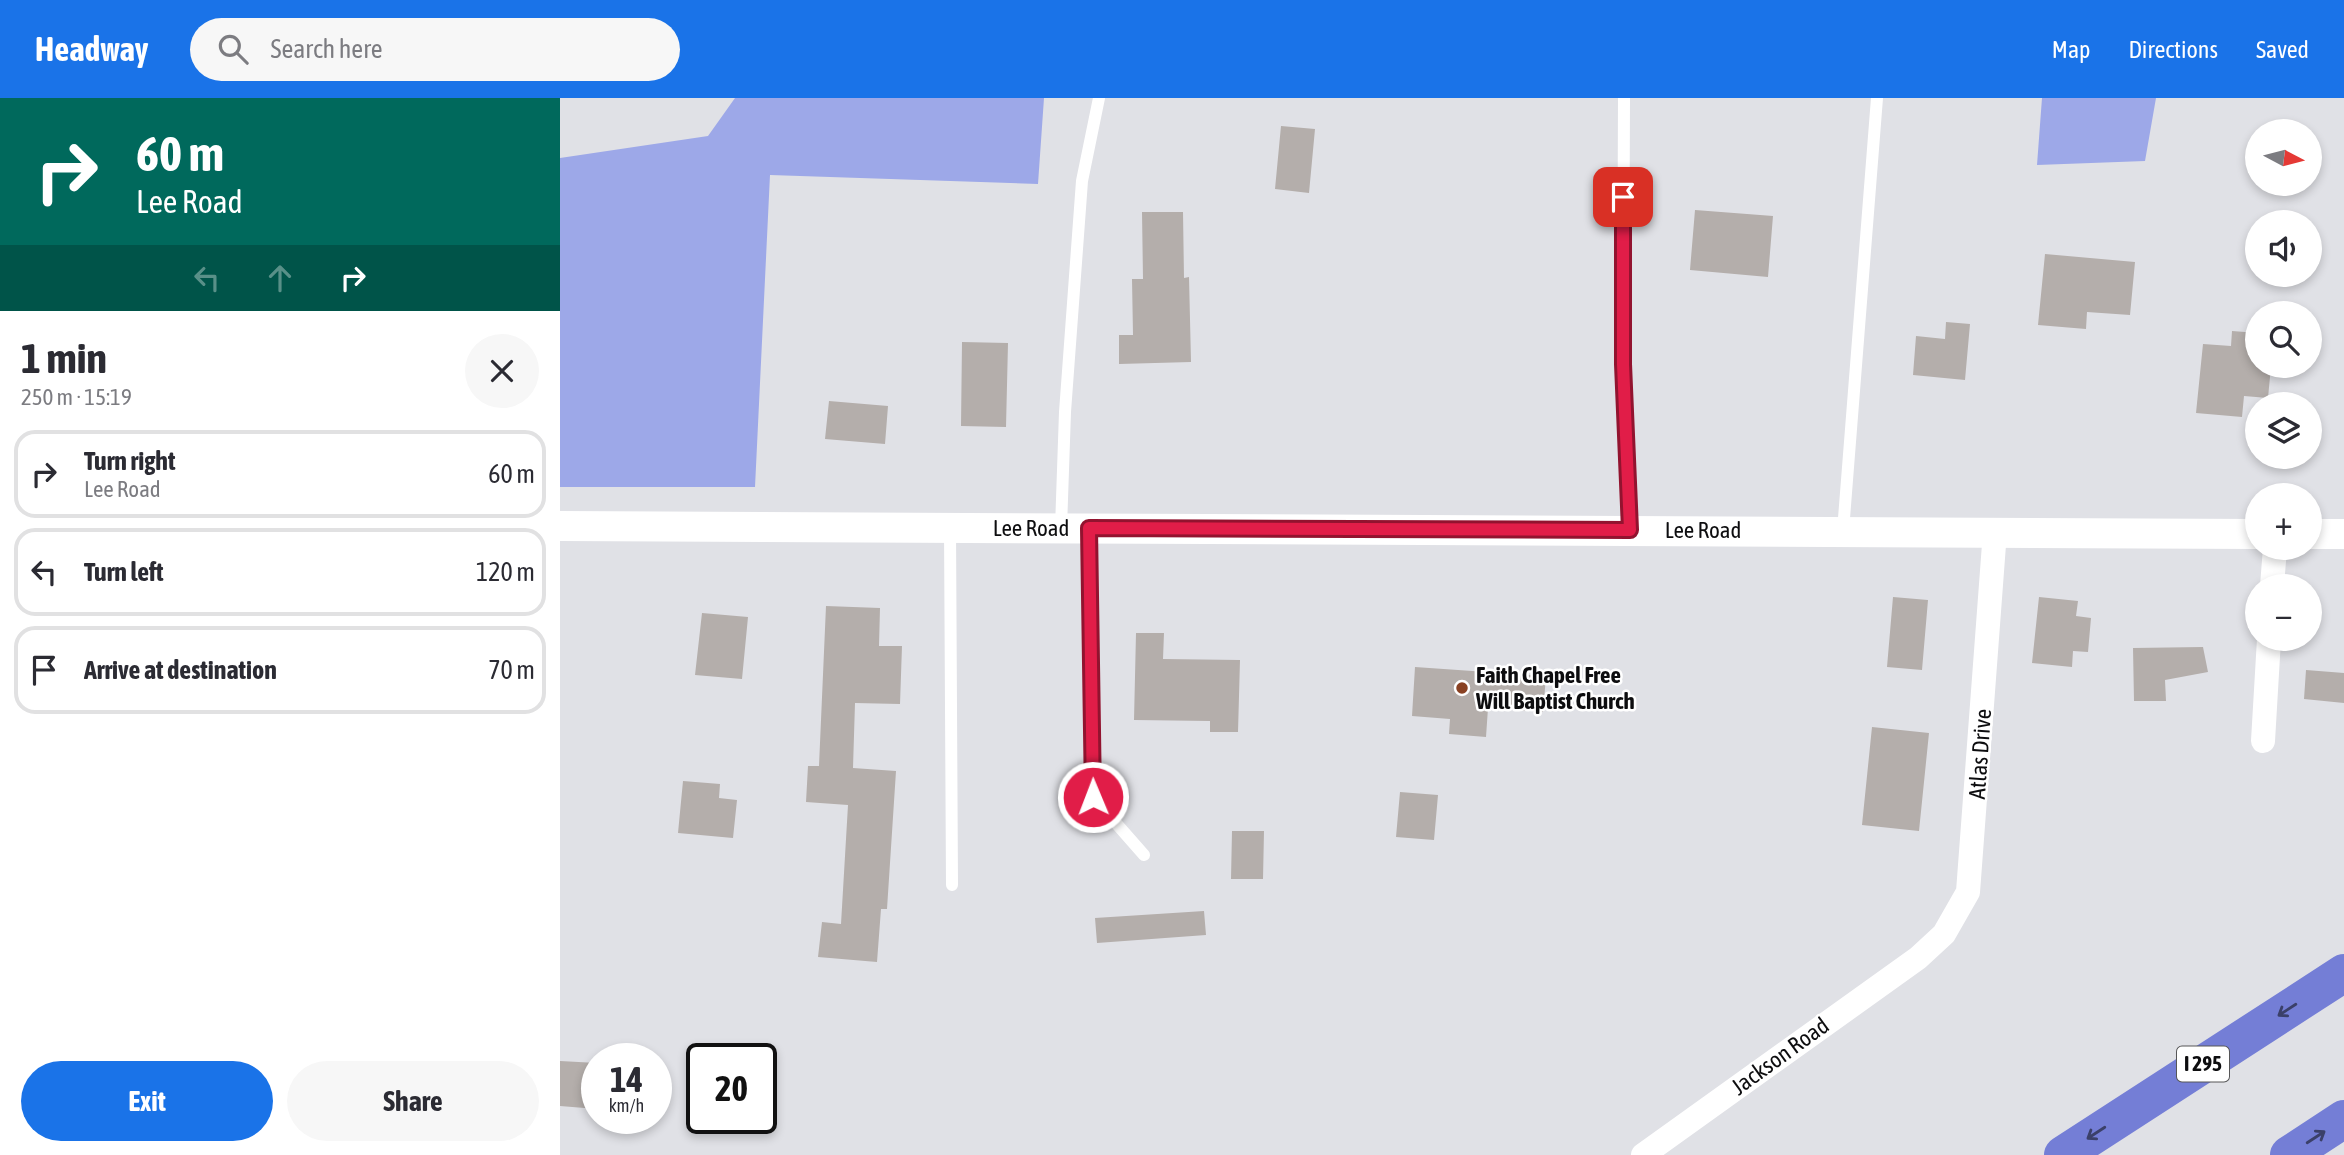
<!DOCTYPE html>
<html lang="en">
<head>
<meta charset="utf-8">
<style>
	body { margin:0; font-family:"Asap Condensed",sans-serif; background:#f7f7f7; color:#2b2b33; height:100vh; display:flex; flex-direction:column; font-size:26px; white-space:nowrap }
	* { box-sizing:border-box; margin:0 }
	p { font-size:23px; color:#7c7c81 }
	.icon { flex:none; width:38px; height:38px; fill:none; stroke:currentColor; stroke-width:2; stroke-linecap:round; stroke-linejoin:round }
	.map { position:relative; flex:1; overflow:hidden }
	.details { display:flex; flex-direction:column; background:#fff; width:560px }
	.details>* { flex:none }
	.banner { background:#00695c; color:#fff; overflow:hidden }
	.needle { width:46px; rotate:97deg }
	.controls { position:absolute; left:1685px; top:21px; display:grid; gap:14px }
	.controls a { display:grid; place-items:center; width:77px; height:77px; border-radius:50%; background:#fff; box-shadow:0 4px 10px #0003; font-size:35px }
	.speed { position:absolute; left:21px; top:945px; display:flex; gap:14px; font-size:35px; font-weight:700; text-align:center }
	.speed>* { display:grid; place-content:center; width:91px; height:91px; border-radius:50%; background:#fff; box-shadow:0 4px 10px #0003; line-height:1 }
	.speed small { font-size:18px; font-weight:400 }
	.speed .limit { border:4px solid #111; border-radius:10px; background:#fff; color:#111 }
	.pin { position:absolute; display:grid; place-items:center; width:60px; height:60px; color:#fff; margin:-30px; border-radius:14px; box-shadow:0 4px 10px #0006 }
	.me { position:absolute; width:77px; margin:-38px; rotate:359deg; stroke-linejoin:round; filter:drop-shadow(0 0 5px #0008) }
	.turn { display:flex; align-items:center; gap:24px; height:147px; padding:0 21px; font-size:32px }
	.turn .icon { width:91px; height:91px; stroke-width:2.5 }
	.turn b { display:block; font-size:49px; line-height:60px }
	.lanes { display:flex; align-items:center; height:66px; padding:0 21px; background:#0003; justify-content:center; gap:35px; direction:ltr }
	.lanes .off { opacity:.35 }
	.round { display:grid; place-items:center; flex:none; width:74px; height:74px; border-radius:37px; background:#f7f7f7 }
	.headline { display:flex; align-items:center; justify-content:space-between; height:119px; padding:0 21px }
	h1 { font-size:42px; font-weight:700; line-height:52px }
	.button { display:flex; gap:14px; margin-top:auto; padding:14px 21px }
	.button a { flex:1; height:80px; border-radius:42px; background:#1a73e8; color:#fff; font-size:28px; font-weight:700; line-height:80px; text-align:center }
	.button a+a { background:#f7f7f7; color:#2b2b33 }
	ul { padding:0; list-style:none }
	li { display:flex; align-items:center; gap:21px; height:88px; margin:0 14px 10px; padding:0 7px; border:4px solid #e1e1e2; border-radius:21px }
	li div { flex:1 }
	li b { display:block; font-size:26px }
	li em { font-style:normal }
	header { display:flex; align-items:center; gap:42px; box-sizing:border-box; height:98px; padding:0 35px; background:#1a73e8; color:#fff }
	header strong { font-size:33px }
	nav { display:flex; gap:38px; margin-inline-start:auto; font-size:24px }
	.search { width:490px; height:63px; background:#f7f7f7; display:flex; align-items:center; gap:18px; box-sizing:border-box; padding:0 24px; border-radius:38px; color:#7c7c81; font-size:26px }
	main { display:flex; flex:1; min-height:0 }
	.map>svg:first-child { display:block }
</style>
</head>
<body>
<header>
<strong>Headway</strong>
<div class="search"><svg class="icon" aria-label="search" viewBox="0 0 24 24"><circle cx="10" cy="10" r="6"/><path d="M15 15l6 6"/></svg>Search here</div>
<nav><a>Map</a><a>Directions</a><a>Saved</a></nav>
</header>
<main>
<section class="details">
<div class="banner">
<div class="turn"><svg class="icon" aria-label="right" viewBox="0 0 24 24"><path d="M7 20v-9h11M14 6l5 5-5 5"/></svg><div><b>60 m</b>Lee Road</div></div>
<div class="lanes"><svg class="icon off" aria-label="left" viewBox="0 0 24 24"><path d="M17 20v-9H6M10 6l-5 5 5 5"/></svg><svg class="icon off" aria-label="ahead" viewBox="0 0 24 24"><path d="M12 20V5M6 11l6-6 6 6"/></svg><svg class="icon" aria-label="right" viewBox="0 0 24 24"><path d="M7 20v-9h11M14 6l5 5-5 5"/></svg></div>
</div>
<div class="headline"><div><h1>1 min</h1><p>250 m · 15:19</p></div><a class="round"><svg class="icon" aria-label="close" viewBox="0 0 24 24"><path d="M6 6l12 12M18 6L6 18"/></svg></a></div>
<ul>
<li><svg class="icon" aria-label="right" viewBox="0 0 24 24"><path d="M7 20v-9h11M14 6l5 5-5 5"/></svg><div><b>Turn right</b><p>Lee Road</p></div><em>60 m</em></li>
<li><svg class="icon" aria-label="left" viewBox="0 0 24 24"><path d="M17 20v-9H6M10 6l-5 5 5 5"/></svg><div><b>Turn left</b></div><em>120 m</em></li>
<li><svg class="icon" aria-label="arrive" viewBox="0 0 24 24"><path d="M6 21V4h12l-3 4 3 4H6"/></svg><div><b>Arrive at destination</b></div><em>70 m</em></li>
</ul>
<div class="button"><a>Exit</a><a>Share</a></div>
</section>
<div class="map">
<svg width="1784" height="1057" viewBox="0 0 1784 1057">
	<rect width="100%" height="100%" fill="#e0e1e6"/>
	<!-- forest -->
	<path fill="#9da8e8" d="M175,0H484L478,86L210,77L195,389H0V60L148,38Z
		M1482,0H1596L1585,63L1477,67Z"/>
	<!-- building -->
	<path fill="#b4aeab" d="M721,28L755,31L749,95L715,91Z
		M1135,112L1213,118L1208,179L1130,172Z
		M582,114H623L624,180L629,179L631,264L559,266V237H573L572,181H583Z
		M1485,156L1575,164L1570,217L1527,214L1526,231L1478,227Z
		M1386,224L1410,226L1405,282L1353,277L1356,238L1385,241Z
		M1672,233L1698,235V268H1711L1708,300L1684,298L1682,319L1636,315L1643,246L1671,248Z
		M402,244L448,245L446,329L401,328Z
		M269,303L328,308L325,346L265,341Z
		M1333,499L1368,502L1362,572L1327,569Z
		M1479,499L1518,503L1516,518L1531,520L1528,554L1513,553L1512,569L1472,565Z
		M266,508L320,510L319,548H342L340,606L295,605L293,670L336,673L327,811H321L317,864L258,859L262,824L281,826L288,707L246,704L248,668H259Z
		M142,515L188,519L182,581L135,577Z
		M576,535H604L603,561L680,562L678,634H650V623L574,622Z
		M1643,549L1648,574L1605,582L1606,603H1574L1573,550Z
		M855,569L986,578L983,614L928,610L926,639L889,636L890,621L852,618Z
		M1746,572L1784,575V605L1744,601Z
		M1312,629L1369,635L1359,733L1302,727Z
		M123,683L160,686L159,700L177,702L173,740L118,735Z
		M840,694L878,697L874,742L836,739Z
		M672,733H704L703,781H671Z
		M644,813L646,837L537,845L535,820Z
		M0,963L37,965V1011L0,1008Z"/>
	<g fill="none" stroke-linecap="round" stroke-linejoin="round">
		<!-- service -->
		<path stroke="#fff" stroke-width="12" d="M1064,0L1063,266L1070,432
			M390,430L392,787
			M501,430L505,314L522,83L539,0
			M529,430L533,699L584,757
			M1283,433L1317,0"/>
		<!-- minor -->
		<path stroke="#fff" stroke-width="24" d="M1712,488L1715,450
			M1703,643L1709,541
			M1083,1057L1358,860L1384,836L1408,794L1435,433"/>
		<!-- tertiary -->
		<path stroke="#fff" stroke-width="30" d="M0,428L1698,436
			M1750,436H1784"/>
		<!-- motorway -->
		<path stroke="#747ed6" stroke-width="38" d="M1503,1057L1784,875
			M1729,1057L1784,1021"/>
	</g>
	<!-- one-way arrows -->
	<defs><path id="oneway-shaft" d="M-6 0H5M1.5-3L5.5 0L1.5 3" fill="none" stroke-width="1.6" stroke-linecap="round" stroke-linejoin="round" transform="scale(1.75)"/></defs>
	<g stroke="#3b4069">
		<use href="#oneway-shaft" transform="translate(1727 912) rotate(147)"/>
		<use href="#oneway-shaft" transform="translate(1536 1035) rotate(147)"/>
		<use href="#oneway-shaft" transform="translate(1756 1039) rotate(-33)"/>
	</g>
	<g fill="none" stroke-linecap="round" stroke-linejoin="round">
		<defs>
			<path id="route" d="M533,699L529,430L1070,432L1063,266V99"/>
		</defs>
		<!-- route casing -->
		<use href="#route" stroke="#92132f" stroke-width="18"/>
		<!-- route -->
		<use href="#route" stroke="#e11d48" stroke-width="12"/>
	</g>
	<!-- markers -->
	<circle fill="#894122" stroke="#fff" stroke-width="2.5" cx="902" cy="590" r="7"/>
	<g text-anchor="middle" stroke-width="5" stroke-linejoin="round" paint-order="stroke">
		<!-- shield labels -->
		<rect fill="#fff" stroke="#565657" stroke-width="2" x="1617" y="948.5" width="52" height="35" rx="5"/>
		<g font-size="21" font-weight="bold" fill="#0d0d0f">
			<text x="1643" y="973">I 295</text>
		</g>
		<!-- street labels -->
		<g font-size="23" fill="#0d0d0f" stroke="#fff">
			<text x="471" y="438">Lee Road</text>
			<text x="1143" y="440">Lee Road</text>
			<text transform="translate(1420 656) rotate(-86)" y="8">Atlas Drive</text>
			<text transform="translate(1220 958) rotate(-36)" y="8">Jackson Road</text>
		</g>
		<!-- poi labels -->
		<g font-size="23" font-weight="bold" fill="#0d0d0f" stroke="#fff" text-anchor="start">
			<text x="916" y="585">Faith Chapel Free<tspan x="916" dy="26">Will Baptist Church</tspan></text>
		</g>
	</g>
</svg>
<div class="controls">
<a><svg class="needle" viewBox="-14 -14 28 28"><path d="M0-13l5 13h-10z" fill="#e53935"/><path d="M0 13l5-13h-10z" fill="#7c7c81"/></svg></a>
<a><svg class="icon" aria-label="sound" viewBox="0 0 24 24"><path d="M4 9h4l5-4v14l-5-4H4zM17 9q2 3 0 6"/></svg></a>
<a><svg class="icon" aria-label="search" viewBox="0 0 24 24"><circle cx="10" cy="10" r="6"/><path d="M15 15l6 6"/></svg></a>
<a><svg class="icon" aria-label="layers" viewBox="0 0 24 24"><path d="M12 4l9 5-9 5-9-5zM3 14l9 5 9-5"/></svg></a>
<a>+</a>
<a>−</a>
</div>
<div class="speed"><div>14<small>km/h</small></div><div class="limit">20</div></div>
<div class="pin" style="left:1063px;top:99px;background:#d93025"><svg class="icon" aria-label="arrive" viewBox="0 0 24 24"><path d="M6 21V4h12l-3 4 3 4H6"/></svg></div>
<svg class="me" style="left:533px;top:699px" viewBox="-20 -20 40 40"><circle r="17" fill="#e11d48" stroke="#fff" stroke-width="3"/><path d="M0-11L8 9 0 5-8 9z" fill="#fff"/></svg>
</div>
</main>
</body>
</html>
